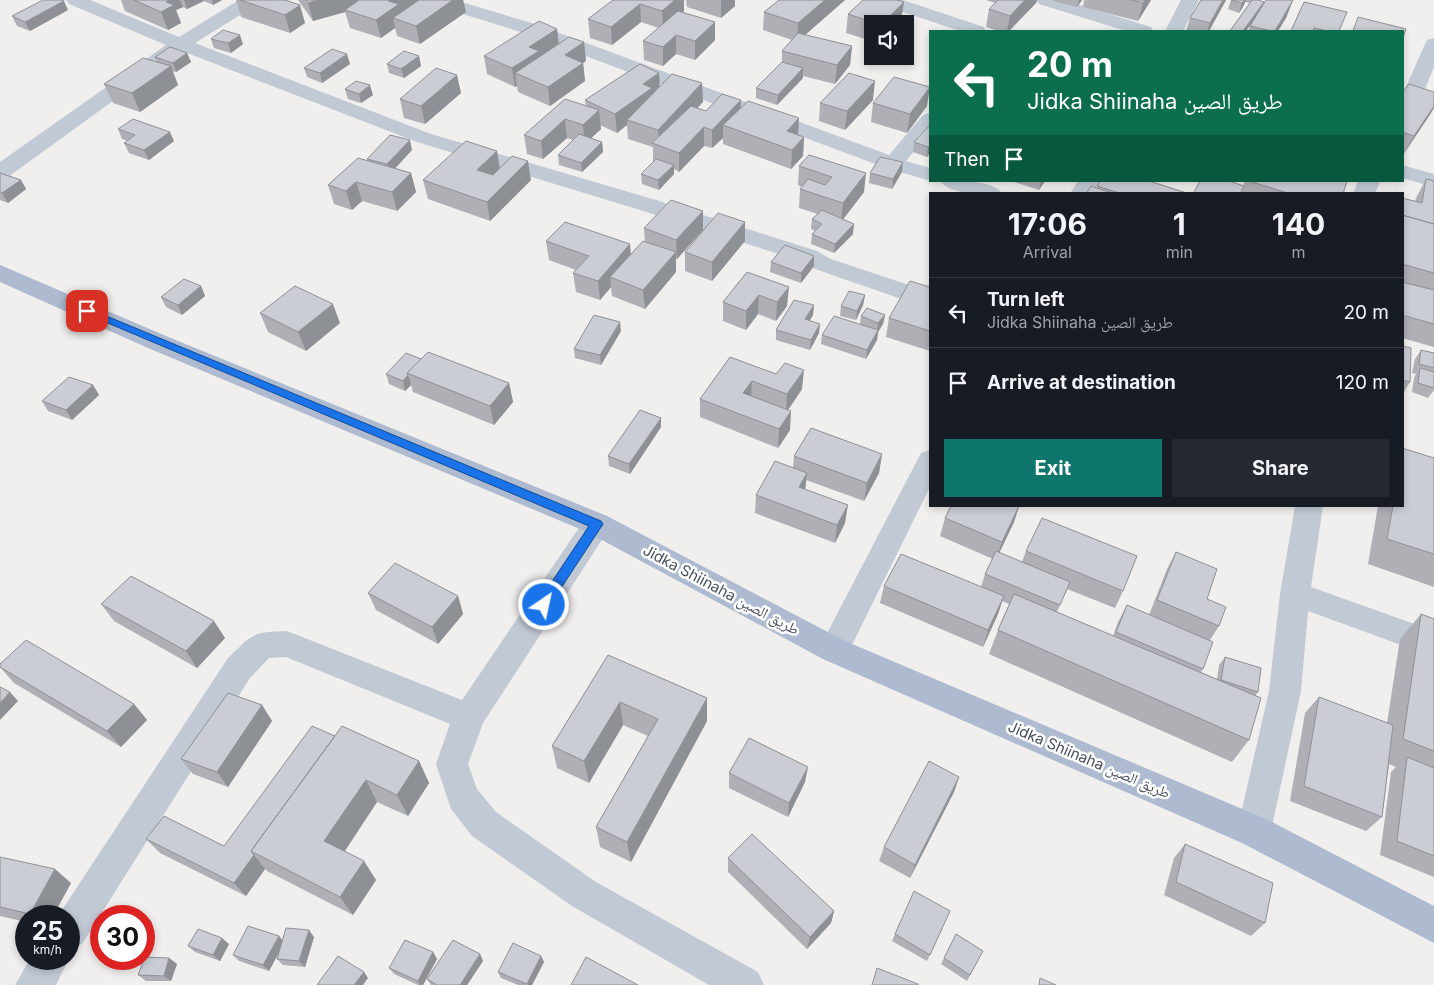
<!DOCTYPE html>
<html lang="en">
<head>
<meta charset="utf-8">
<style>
	body { margin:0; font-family:Inter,"Noto Naskh Arabic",sans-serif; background:#242831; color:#f1f3f6; height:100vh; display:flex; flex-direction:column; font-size:19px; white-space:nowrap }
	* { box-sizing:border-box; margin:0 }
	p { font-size:16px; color:#9ea1a6 }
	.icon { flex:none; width:28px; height:28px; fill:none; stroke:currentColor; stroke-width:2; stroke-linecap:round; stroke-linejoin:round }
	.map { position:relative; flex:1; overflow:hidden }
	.side { position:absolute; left:929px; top:192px; width:475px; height:315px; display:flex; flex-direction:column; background:#171b24; border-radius:0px; box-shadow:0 2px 8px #0003 }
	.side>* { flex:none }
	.banner { position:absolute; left:929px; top:30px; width:475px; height:152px; border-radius:0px; box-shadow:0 2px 8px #0003; background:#0b6e4f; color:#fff; overflow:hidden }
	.buttons { position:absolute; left:864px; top:15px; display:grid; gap:10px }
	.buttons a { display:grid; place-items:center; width:50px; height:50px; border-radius:0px; background:#171b24; box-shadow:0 2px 8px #0003; font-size:25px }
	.speed { position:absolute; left:15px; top:905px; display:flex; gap:10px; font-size:25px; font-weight:700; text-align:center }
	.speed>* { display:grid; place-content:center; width:65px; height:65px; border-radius:50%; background:#171b24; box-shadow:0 2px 8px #0003; line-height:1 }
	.speed small { font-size:12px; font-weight:400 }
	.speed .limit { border:8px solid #d22; background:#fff; color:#111 }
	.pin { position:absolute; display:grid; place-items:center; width:42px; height:42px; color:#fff; margin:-21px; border-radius:10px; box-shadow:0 2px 8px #0006 }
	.me { position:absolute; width:55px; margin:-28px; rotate:34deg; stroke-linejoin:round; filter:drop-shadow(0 0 4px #0008) }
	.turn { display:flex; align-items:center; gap:18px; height:105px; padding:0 15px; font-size:22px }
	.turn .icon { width:65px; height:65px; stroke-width:2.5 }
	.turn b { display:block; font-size:35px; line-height:42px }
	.then { display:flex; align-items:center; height:48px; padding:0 15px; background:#0003; gap:10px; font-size:19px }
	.eta { display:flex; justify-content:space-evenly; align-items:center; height:85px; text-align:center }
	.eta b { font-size:30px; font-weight:700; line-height:35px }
	.primary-button { display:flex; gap:10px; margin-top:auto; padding:10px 15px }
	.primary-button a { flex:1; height:58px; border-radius:0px; background:#0f766e; color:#fff; font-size:20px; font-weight:700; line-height:58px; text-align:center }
	.primary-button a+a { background:#242831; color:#f1f3f6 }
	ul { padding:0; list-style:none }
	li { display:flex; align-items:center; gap:15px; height:70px; padding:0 15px; border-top:1px solid #363941 }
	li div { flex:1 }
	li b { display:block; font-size:19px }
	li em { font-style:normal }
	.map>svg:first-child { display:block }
</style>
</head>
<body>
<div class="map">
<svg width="1434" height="985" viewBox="0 0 1434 985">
	<rect width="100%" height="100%" fill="#f1efee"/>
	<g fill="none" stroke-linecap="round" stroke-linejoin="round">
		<!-- minor -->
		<path fill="#c1c9d4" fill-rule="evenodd" d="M66,0H90L179,37L239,0H261L258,4L195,43L431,134L656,200L817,251L831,259L930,292V309L815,269L801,261L640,210L417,142L182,51L8,177L0,178V162L166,45L69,4Z
			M427,0H455L535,24L889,155L923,115L930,113V132L906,161L930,168L931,181L886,168L521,32L430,4Z
			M876,0H903L984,27L986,31H960L879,4Z
			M1036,0H1064L1151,27L1153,31H1126L1039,4Z
			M1181,0H1199L1183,31H1165Z
			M1434,38V67L1421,99L1418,103L1411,105L1404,103L1402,96L1425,44L1427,40Z
			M1402,165L1434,174V187L1402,178Z
			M940,181C957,181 993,179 1003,194C986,194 951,196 940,181Z
			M1078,181H1100L1092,194H1070Z
			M1358,181H1380L1375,194H1353Z
			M930,450V487L845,659L834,663L823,659L819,650L823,641L921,453Z
			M1295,506H1323L1311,587L1434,631V657L1308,611L1301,691L1271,831L1266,843L1254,847L1242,843L1237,831L1269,691L1280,594Z
			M597,513L607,516L611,524L607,532L483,723L468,764L477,789L496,812L596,882L758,972L764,985H709L572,906L472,836L451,809L436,764L450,724L286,657L269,658L250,678L82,944L69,949V916H58L228,658C253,634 251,632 287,631L462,700L587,516Z
			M69,958V959L56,985H15L30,959Z"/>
		<!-- primary -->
		<path fill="#adbacf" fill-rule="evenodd" d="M0,265L166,336L607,516L845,641L1266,819L1434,906V943L1242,843L823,659L587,532L148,348L0,282Z"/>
	</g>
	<!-- wall -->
	<path fill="#aeb0b6" d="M121,0H222L213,5L204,1L187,9L183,7L176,10L181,23L168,30L125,11Z
		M236,0H285L305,23L290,33L241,17Z
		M298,0H463L466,12L420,44L397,36L395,28L381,38L350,28L345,12L313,21Z
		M613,0H684V11L683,12L715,40L695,60L676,54L663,66L644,60L643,41L659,28L641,22L612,45L590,38L588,19Z
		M686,0H735V6L721,18L687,7Z
		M845,0L805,35L852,46L850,65L835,84L803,76V78L777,105L756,98V88L782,62V51L792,40L763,30L764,12Z
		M986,0H1037L1036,3L1009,31H998L986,27L989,9L995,3Z
		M1053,0H1082L1077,7L1053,1Z
		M1084,0H1151L1138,21L1083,7Z
		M1201,0H1226L1209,31H1186L1190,18Z
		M1231,0H1259L1262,7L1293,0L1286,18L1278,31H1248L1251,25L1246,31H1230L1250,3L1245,2L1243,7L1239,13L1228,9Z
		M904,2L901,20L898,24H872V41L846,33L848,14Z
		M1304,2L1339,31H1291Z
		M68,10L30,31L17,26L12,16Z
		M557,29L559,44L584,42L586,61L583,63L585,81L550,106L518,92L517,86L515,87L487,74L484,56Z
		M211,39L243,44L231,53L214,48Z
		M187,53L191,62L176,72L172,71L178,85L140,112L113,103L104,84L157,62L155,57Z
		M419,56L421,66L404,78L389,73L387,64Z
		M350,64L322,83L307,77L304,68Z
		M702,83L703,102L697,108L706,111L741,108L804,137L803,156L791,169L723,144V138L712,148L704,146L679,172L674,169V174L659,190L642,184L641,174L653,162V147L628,139L627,125L617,133L600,125L601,129L591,138L602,142L603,152L582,172L559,165L558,155L573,140L567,138L543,159L527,154L524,135L586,106L585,100L660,87Z
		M345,89L373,95L361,103L348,99Z
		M461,93L425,124L404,118L400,99Z
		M1402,93L1431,113L1403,155H1402Z
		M873,100L845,130L819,121L820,103Z
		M873,103L927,106L907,133L871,122Z
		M930,125V153L927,157L913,152L914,142Z
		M118,129L174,141L149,160L129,153L124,143L128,141L122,139Z
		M412,150L395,168L411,173L416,192L397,211L362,201L352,210L334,204L328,185L368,161L367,159Z
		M497,151L500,168L531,180L490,221L428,199L423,180Z
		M809,155L864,192L843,219L853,234L834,253L811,244L812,234L815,231L811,229L812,219L818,214L799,208L800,189L802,187L798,185L799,166Z
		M902,172L892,189L869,183L870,173Z
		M0,173L21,180L26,189L8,203L0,200Z
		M1426,179L1434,181V347L1402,338V198L1415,201L1416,198Z
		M1011,181H1045L1039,190Z
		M1245,181H1347L1343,194H1193L1243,186Z
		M1097,186L1190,194H1086L1097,188Z
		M745,222V241L712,281L685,271V252Z
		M644,228L703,230L677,259H676V272L645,309L612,296L611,287L600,300L576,292L573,273L576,270L549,260L546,241L630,244L631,255L645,242Z
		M814,256V266L801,283L770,272L771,262Z
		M747,272L787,306L776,321L758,314L746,330L723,321V302Z
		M201,286L205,296L182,315L166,307L161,297Z
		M930,287V351L886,337L889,318Z
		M865,295L863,305L856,320L840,316L841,306Z
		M814,305L813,315L809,321L819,333L810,350L776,340V330Z
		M260,313L340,323L306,351L268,332Z
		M885,315L883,324L878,332L877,340L866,359L821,344L822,335L860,324L861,316Z
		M621,331L601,365L575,358L574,349Z
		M1402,346L1410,382L1404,392L1402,391Z
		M1421,350L1434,353V390L1428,398L1412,392L1414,378L1416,374L1412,373L1415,359Z
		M730,357L802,389L788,410L790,430L778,448L700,417V399Z
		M421,359L509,383L513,402L494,425L413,392L411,385L405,391L389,384L386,374Z
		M93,385L99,395L72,420L48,411L42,401Z
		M661,427L630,474L609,466L608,456Z
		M882,454L879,473L864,501L806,480L805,490L845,523L835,543L755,513L756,495L793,468L794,456Z
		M1434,458V587L1368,564L1378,506H1402Z
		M1019,506L1014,522L999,553L1022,562L1026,551L1123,591L1115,608L1067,589L1057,612L1113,636L1118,622L1127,605L1149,615L1167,569L1176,552L1207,599L1219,626L1210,640L1203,669L1201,672L1217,679L1219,665L1225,657L1258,692L1255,696L1249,740L1232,762L989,654L998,630L1009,604L1002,601L998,614L983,647L880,603L884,586L981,587L985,574L993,559L940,536L945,518Z
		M368,593L458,596L463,614L438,644L376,610Z
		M101,604L225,638L197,668L114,621Z
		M1421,614L1434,619V877L1380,855L1391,772L1396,767L1389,764L1382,817L1366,831L1290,801L1305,713L1319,697L1387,723L1400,639Z
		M608,655L707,721L631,862L600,847L596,827L648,736L623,725L589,783L557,768L552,746Z
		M0,667L134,704L147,720L121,747L14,683Z
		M262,705L272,721L228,787L193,774L181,759Z
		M335,736L419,761L429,783L408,816L377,802L345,851L376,880L353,915L267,871L265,869L246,896L160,853L146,839L224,846Z
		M729,773L805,782L788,817L729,788Z
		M959,777L954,792L910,878L879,861L884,847Z
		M1185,844L1265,923L1251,936L1164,895L1174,858Z
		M0,857L71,883L53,916H26V922L0,916Z
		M728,858L834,911L831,923L807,949L728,872Z
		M950,911L927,961L892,941L895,934Z
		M956,934L983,951L967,981L941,964Z
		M314,937L305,967L283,965L277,959L279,953L269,971L239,961L233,955L283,940Z
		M229,944L220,961L195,952L188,946Z
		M433,952L437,959L423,985H418L394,974L389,968Z
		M480,954L483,961L467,985H431L427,979Z
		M541,956L544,962L532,985H518L501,978L498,972Z
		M169,958L177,964L171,981H146L138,975Z"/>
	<!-- shaded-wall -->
	<path fill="#8d9094" d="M165,0H180L183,7L176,10L181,23L168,30L161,12Z
		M184,0H203L204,1L187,9Z
		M212,0H222L213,5Z
		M318,0H371L345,10V12L313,21L308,3Z
		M390,0H419L393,18L395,28L381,38L376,20L388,1Z
		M453,0H463L466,12L420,44L416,26Z
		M675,0H684V11L663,29L662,11Z
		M721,0H735V6L721,18Z
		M825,0H845L797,42L798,23Z
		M1025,0H1037L1036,3L1009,31H1007L1010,16Z
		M1079,0H1082L1077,7Z
		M1145,0H1151L1138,21L1143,3Z
		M1223,0H1226L1209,31H1207L1210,23Z
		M1245,0H1246L1243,7L1239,13L1242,3Z
		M1293,0L1286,18L1278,31H1275Z
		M64,1L68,10L30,31L25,22Z
		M904,2L901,20L898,24H882Z
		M1264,2L1260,11L1246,31H1243Z
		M640,4L641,22L612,45L611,27Z
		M300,5L305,23L290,33L285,15Z
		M715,22V40L695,60V41Z
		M557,29L559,47L515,73L517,86L515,87L512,68L529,47Z
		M240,35L243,44L231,53L228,43Z
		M676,35V54L663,66V47Z
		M584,42L586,61L583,63L585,81L550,106L548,87L565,55Z
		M852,46L850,65L835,84L837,65Z
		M187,53L191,62L176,72L173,63Z
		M347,54L350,64L322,83L320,73Z
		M419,56L421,66L404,78L401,69Z
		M171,66L178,85L140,112L132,93Z
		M803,68V78L777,105L778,95Z
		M659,73L660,91L627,120V125L617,133L615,114L643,84Z
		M457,75L461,93L425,124L421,106Z
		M875,81L873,100L845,130L847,111Z
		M702,83L703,102L661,146H659L658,130Z
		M370,85L373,95L361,103L359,94Z
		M930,87L927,106L907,133L910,114Z
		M741,100L740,119L723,125V138L712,148V130Z
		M1434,106V108L1431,113L1403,155L1414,136Z
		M599,110L601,129L585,144L583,125Z
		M799,118L798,137L787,131Z
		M565,119L567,138L543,159L541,141Z
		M704,127V146L679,172V153Z
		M170,132L174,141L149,160L144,150Z
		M804,137L803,156L791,169L792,150Z
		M410,140L412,150L390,174L387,164Z
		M602,142L603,152L582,172L581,163Z
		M930,145V153L927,157L928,147Z
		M497,151L500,170L481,189L477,170Z
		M528,161L531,180L490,221L487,202Z
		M903,162L902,172L892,189L893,179Z
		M674,165V174L659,190L658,180Z
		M411,173L416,192L397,211L392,192Z
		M866,173L864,192L841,222L843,203Z
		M21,180L26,189L8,203L2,193Z
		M1041,181H1045L1039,190Z
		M356,182L362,201L352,210L346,191Z
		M703,211V230L677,259L676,240Z
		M745,222V241L712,281V262Z
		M854,224L853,234L834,253L835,244Z
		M630,244L631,263L610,277L611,287L600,300L598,281Z
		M676,252V272L645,309L643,290Z
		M814,256V266L801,283V273Z
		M201,286L205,296L182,315L178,305Z
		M789,287L787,306L776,321L777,302Z
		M759,295L758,314L746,330V311Z
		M865,295L863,305L856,320L857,311Z
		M333,304L340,323L306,351L298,332Z
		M814,305L813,315L805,329V319Z
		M885,315L883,324L878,332L877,340L866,359L867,350L877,332L878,323Z
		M620,322L621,331L601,365L600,355Z
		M820,324L819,333L810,350L811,340Z
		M804,370L802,389L786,413L787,394Z
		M408,375L411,385L405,391L403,381Z
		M752,381L751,400L743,393Z
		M509,383L513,402L494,425L490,406Z
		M93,385L99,395L72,420L66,410Z
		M791,411L790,430L778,448L779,429Z
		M661,418V427L630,474L629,464Z
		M882,454L879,473L864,501L867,483Z
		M807,473L805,491L799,487Z
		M848,505L845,523L835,543L837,525Z
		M1019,506L1014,522L996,560L1002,542Z
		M458,596L463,614L438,644L432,627Z
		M1004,596L998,614L983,647L988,630Z
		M214,621L225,638L197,668L186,651Z
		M10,692L18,701L0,720V703Z
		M707,698V721L631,862L627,842Z
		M620,702L623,725L589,783L584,761Z
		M134,704L147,720L121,747L107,731Z
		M262,705L272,721L228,787L217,772Z
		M419,761L429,783L408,816L397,795Z
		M808,767L805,782L788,817L789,803Z
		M959,777L954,792L910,878L915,865Z
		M366,780L377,802L338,861L324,841Z
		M254,855L265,869L246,896L234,883Z
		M364,861L376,880L353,915L340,897Z
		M55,869L71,883L53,916H33L30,914Z
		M834,911L831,923L807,949L810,937Z
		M145,916L152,922L144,946V919Z
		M309,930L314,937L305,967L299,961Z
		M279,936L284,942L269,971L263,965Z
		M222,938L229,944L220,961L213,955Z
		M433,952L437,959L423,985H420L418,981Z
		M480,954L483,961L467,985H460Z
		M541,956L544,962L532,985H528L527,984Z
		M169,958L177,964L171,981L164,976Z
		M364,972L368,978L363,985H354Z"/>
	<!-- building -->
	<path fill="#cacdd4" stroke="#8d9094" d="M43,0H62L64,1L25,22L12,16Z
		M134,0H169L166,2L174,5L161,12Z
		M240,0H285L300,5L285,15Z
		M306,0H318L308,3Z
		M359,0H390L388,1L399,4L376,20L345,10Z
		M419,0H453L416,26L393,18Z
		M613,0H675L662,11L640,4L611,27L588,19Z
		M779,0H825L798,23L764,12Z
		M863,0H897L904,2L882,24H878L848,14Z
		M998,0H1025L1010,16L989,9Z
		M1131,0H1145L1143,3Z
		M1201,0H1223L1210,23L1190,18Z
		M1231,0H1245L1242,3Z
		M1252,0H1258L1264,2L1243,31H1230Z
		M1266,0H1293L1275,31H1271L1250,26Z
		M1304,2L1347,12L1339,31H1327L1314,28L1313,31H1291Z
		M678,11L715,22L695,41L676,35L663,47L643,41Z
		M1358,17L1406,29L1402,41V31H1353Z
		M539,21L557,29L529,47L539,51L512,68L484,56Z
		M223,30L240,35L228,43L211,39Z
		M798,33L852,46L837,65L782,51Z
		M569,37L584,42L565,55L583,63L548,87L515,73Z
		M170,47L187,53L173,63L155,57Z
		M332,49L347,54L320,73L304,68Z
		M404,51L419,56L401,69L387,64Z
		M143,58L171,66L132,93L104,84Z
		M782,62L803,68L778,95L756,88Z
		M640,64L659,73L643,84L652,88L615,114L585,100Z
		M436,68L457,75L421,106L400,99Z
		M849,73L875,81L847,111L820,103Z
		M672,74L702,83L658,130L627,120Z
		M894,77L930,87L910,114L873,103Z
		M356,81L370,85L359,94L345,89Z
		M1409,84L1434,92V106L1414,136L1402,132V93Z
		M722,94L741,100L712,130L704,127L679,153L652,143L691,106L706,111Z
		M565,99L599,110L583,125L565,119L541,141L524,135Z
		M748,101L799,118L787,131L804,137L792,150L723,125Z
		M133,119L170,132L144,150L124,143L135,135L118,129Z
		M930,125V145L928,147L914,142Z
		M579,134L602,142L581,163L558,155Z
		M390,135L410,140L387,164L367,159Z
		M466,141L497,151L477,170L493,175L512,156L528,161L487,202L423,180Z
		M809,155L866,173L843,203L800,189L808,179L825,185L832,177L799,166Z
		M880,157L903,162L893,179L870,173Z
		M358,158L411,173L392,192L356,182L346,191L328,185Z
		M656,159L674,165L658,180L641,174Z
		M0,173L21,180L2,193L0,192Z
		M1426,179L1434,181V224L1402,215V198L1422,203Z
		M1100,181H1149L1190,194H1123L1097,186Z
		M1200,181H1229L1244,186L1240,194H1193Z
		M1249,181H1347L1343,194H1291Z
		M1091,186L1115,194H1086Z
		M671,200L703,211L676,240L644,228Z
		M822,210L854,224L835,244L812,234L822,224L812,219Z
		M718,213L745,222L712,262L685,252Z
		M1402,215L1434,224V273L1402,264Z
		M565,222L630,244L598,281L573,273L589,256L546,241Z
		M643,241L676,252L643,290L610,277Z
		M785,245L814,256L801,273L771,262Z
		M747,272L789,287L777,302L759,295L746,311L723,302Z
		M184,279L201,286L178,305L161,297Z
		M910,281L930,287V331L889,318Z
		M1402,282L1434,290V324L1402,315Z
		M295,286L333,304L298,332L260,313Z
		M849,291L865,295L857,311L841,306Z
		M794,300L814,305L805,319L820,324L811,340L776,330Z
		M867,308L885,315L878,323L861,316Z
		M594,315L620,322L600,355L574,349Z
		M834,316L878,330L867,350L822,335Z
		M1402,346L1411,348L1410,382L1402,380Z
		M1421,350L1434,353V368L1419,364Z
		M428,352L509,383L490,406L407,373Z
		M406,353L421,359L407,373L408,375L403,381L386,374Z
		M730,357L776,374L785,363L804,370L787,394L752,381L743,393L791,411L779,429L700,399Z
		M1420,368L1434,372V388L1418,383Z
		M69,377L93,385L66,410L42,401Z
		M640,410L661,418L629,464L608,456Z
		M811,428L882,454L867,483L794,456Z
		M1402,448L1434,458V554L1387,539L1393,506H1402Z
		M775,461L807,473L799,487L848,505L837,525L756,495Z
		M951,506H1019L1002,542L945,518Z
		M1042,518L1137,556L1123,591L1026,551Z
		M996,551L1070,582L1060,605L985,574Z
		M1176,552L1217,569L1207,599L1226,607L1219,626L1157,600Z
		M901,554L1004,596L988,630L884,586Z
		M395,563L458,596L432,627L368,593Z
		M131,576L214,621L186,651L101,604Z
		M1014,594L1261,698L1249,740L998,630Z
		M1127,605L1213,642L1203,669L1116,632Z
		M1421,614L1434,619V751L1403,739Z
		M26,640L134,704L107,731L0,667V664Z
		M608,655L707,698L627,842L596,827L658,719L620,702L584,761L552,746Z
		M1225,657L1261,668L1258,692L1221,680Z
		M0,687L10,692L0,703Z
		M228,693L262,705L217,772L181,759Z
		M1319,697L1393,725L1382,817L1304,786Z
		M312,726L335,736L251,851L254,855L234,883L146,839L164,816L224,846Z
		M342,726L419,761L397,795L366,780L324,841L364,861L340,897L251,851Z
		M749,738L808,767L789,803L729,773Z
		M1407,757L1434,768V856L1397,841Z
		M929,761L959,777L915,865L884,847Z
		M752,834L834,911L810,937L728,858Z
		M1185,844L1273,883L1265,923L1176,882Z
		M0,857L55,869L30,914L0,907Z
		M914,891L950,911L930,955L895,934Z
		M114,914L145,916L144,919V916H113Z
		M248,926L279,936L263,965L233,955Z
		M286,928L309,930L299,961L277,959Z
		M198,929L222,938L213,955L188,946Z
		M956,934L983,951L970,975L944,958Z
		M405,940L433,952L418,981L389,968Z
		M453,940L480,954L460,985H437L427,979Z
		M513,943L541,956L527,984L498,972Z
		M338,956L364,972L354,985H317Z
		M145,957L169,958L164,976L138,975Z
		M586,957L638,985H571Z
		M877,968L918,984V985H872Z
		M1040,978L1056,985H1039Z"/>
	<!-- route -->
	<path fill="#1a73e8" stroke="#114b97" d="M87,308L601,521L603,524L548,608L544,610L539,608L537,605L539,601L589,526L84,313V309Z"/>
	<g text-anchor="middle" stroke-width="5" stroke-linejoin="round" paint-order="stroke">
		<!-- street labels -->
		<g font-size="15" fill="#464f5d" stroke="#fff">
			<text transform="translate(721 590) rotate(28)" y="5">Jidka Shiinaha طريق الصين</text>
			<text transform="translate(1089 760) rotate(23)" y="5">Jidka Shiinaha طريق الصين</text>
		</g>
	</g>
</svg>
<div class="buttons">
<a><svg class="icon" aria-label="sound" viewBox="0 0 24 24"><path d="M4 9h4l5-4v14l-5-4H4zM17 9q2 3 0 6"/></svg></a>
</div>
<div class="speed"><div>25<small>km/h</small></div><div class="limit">30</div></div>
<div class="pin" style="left:87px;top:311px;background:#d93025"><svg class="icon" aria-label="arrive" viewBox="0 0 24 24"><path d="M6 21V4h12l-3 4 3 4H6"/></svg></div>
<svg class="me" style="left:544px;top:605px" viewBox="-20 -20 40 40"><circle r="17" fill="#1a73e8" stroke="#fff" stroke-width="3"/><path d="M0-11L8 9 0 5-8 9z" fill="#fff"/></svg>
<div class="banner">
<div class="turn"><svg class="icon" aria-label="left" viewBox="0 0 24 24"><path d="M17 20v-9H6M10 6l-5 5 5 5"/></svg><div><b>20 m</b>Jidka Shiinaha طريق الصين</div></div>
<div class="then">Then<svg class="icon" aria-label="arrive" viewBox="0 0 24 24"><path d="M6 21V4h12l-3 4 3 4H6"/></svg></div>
</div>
<section class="side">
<div class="eta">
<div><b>17:06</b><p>Arrival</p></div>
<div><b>1</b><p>min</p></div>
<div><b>140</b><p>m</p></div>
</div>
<ul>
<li><svg class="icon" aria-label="left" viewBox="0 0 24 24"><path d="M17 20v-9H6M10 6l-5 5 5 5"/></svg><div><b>Turn left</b><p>Jidka Shiinaha طريق الصين</p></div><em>20 m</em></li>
<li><svg class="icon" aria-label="arrive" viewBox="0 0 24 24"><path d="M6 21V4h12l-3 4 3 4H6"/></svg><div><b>Arrive at destination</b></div><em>120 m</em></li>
</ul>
<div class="primary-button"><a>Exit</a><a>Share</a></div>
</section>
</div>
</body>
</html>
